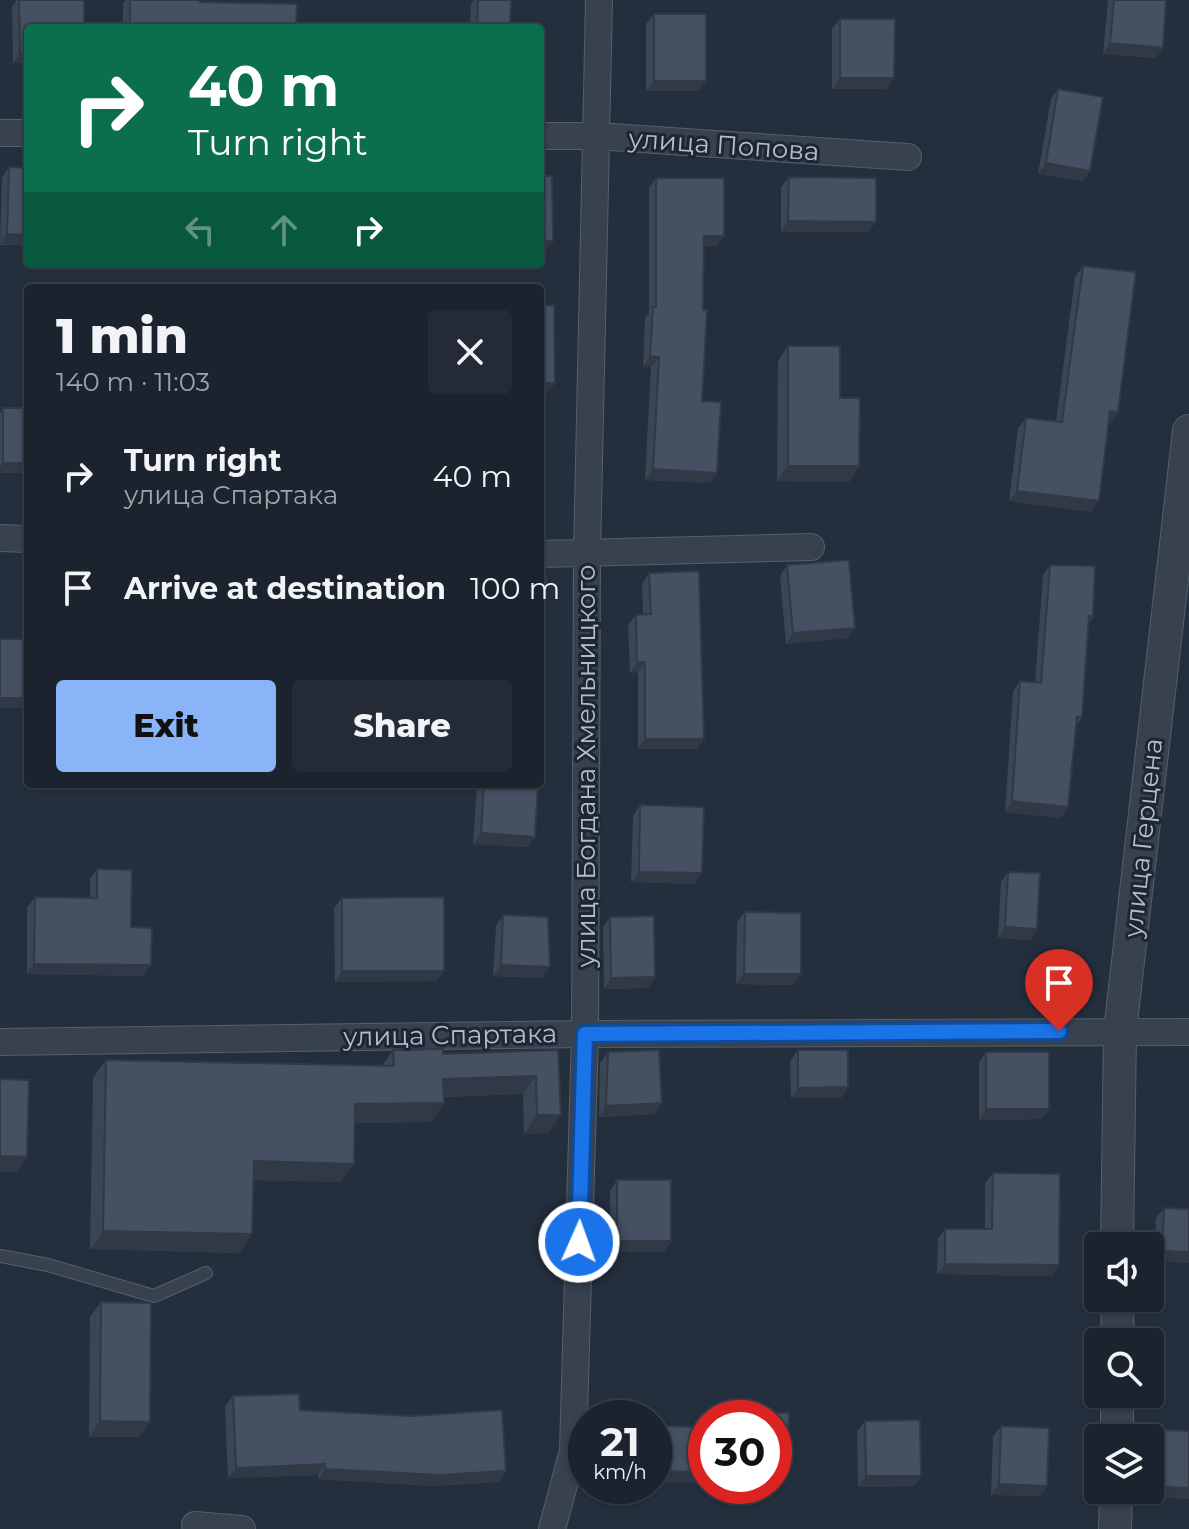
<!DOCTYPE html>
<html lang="en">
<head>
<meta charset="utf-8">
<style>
	body { margin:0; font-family:Montserrat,sans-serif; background:#242b36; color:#f1f3f6; height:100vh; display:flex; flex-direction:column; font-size:30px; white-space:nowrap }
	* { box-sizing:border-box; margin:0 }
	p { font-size:26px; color:#a0a4aa }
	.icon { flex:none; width:44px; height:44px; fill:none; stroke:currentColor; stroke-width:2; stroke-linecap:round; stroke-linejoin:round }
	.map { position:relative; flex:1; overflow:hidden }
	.drawer { position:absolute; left:24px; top:284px; width:520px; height:504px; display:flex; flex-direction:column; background:#1b232e; border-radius:8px; box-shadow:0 2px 6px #0004,0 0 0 2px #39404a }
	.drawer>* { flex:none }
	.banner { position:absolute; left:24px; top:24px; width:520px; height:244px; border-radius:8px; box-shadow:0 2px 6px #0004,0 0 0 2px #39404a; background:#0b6e4f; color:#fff; overflow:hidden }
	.buttons { position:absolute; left:1084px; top:1232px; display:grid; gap:16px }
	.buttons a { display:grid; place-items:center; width:80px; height:80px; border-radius:8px; background:#1b232e; box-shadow:0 2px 6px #0004,0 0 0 2px #39404a; font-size:40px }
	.speed { position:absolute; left:568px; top:1400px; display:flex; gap:16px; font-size:40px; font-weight:700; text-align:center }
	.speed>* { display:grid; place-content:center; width:104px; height:104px; border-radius:50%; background:#1b232e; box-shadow:0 2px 6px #0004,0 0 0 2px #39404a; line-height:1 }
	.speed small { font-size:20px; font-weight:400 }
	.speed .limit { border:12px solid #d22; background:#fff; color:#111 }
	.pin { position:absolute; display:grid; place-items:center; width:68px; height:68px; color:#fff; margin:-82px -34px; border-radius:50% 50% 50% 0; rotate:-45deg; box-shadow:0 0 8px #0007 }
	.pin .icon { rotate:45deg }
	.me { position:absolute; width:88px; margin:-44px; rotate:2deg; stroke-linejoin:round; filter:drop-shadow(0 0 6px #0008) }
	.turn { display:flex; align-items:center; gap:28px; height:168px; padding:0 32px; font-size:36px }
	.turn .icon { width:104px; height:104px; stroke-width:2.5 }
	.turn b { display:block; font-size:56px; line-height:68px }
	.lanes { display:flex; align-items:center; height:76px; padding:0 32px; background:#0003; justify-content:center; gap:40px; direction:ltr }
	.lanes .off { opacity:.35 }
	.round { display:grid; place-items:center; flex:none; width:84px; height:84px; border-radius:8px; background:#242b36 }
	.summary { display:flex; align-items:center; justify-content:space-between; height:136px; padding:0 32px }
	h1 { font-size:48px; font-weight:800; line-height:60px }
	.primary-button { display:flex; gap:16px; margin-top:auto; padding:16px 32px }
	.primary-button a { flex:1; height:92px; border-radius:8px; background:#8ab4f8; color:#111; font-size:32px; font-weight:800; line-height:92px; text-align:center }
	.primary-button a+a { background:#242b36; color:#f1f3f6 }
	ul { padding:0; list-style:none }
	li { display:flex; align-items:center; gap:24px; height:112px; padding:0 32px }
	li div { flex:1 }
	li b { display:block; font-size:30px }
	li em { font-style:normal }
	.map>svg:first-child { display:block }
</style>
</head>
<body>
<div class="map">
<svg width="1189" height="1529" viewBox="0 0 1189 1529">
	<rect width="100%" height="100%" fill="#242f3e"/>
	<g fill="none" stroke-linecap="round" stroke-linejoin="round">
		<defs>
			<path id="service" d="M0,1256L48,1265L154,1296L206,1273"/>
			<path id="minor" d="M0,133H28
				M540,136H596L908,157
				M0,538L28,539
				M540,554L811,547
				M0,1042L585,1034L1189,1032
				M195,1525L242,1529
				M552,1529L573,1451L585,1034L587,555L599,0"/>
			<path id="tertiary" d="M1117,1246L1120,1031L1189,431
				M1117,1298L1118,1342
				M1117,1438V1394
				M1115,1529L1116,1490"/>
		</defs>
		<!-- service casing -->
		<use href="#service" stroke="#565f6c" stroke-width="14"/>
		<!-- minor casing -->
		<use href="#minor" stroke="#565f6c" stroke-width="28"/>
		<!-- tertiary casing -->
		<use href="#tertiary" stroke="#565f6c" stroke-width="34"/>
		<!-- service -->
		<use href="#service" stroke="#38414e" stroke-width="12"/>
		<!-- minor -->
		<use href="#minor" stroke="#38414e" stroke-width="26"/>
		<!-- tertiary -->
		<use href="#tertiary" stroke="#38414e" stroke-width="32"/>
	</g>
	<!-- wall -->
	<path fill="#3b4654" d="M17,0H84L28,63H13L12,7Z
		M126,0H200V2L296,28H123V4Z
		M474,0H511L510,28H470L471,4Z
		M1108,0H1166L1163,48L1156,58L1103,54Z
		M654,14L706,81L699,91H646V24Z
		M840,19L887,89H832V29Z
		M1058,89L1090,171L1083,181L1038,174L1051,99Z
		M9,167L28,168V245H0L2,178Z
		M789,177L868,232H781V187Z
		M656,178L724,236L716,246H703L702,401L710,483L645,480L651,367H643L645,318L649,313V188Z
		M1083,266L1118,412L1111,423L1108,422L1091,512L1009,501L1018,428L1026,418L1056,422L1075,277Z
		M788,346L840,398L859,466L849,482L777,481L778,361Z
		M3,408H28V473H0V413Z
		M787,565L848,638L786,644L780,576Z
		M1050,565L1093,617L1089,623L1082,717L1076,726L1068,807L1061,818L1005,812L1013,692L1020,681L1035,682L1043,575Z
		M649,573L704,739L697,749H638V672L630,673L628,625L636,615L643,614L642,584Z
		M477,784H538L535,837L528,847L473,844Z
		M640,805L695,884L631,882L633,816Z
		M97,869L131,927L144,976L27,974V908L35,897L90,898V879Z
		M1008,872L1037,929L1030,940L998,938L1001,882Z
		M342,898L437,981L335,982L334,908Z
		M745,912L793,985L736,984L737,922Z
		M503,915L550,967L542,978L493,976L496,926Z
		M610,917L655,977L648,988L604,989L603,927Z
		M393,1050L443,1054L558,1050L561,1115L548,1133L524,1134L523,1094L444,1097V1103L431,1122L355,1123L341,1182L253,1180L252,1234L239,1253L90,1249L93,1078L106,1060L382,1066Z
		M798,1050L848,1087L841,1098H791L790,1061Z
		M608,1052L655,1114L599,1117L600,1063Z
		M986,1052L1049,1109L1042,1119L979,1120V1062Z
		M993,1173L1052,1276L937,1274L938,1239L945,1229H985V1183Z
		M617,1180L671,1241L664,1252H610V1191Z
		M1164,1208L1189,1263L1155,1261L1156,1218Z
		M101,1302L139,1437H89L90,1317Z
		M233,1396L300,1410L499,1482L432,1486L318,1479V1475L228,1478L225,1406Z
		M865,1421L921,1476L914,1486L858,1487L857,1431Z
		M1001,1426L1047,1486L1040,1496L991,1495L993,1436Z
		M1164,1430L1189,1431V1499L1155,1497L1157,1441Z"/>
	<!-- shaded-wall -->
	<path fill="#303945" d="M1110,43L1163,48L1156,58L1103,54Z
		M20,53H28V63H13Z
		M840,78H894L887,89H832Z
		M654,81H706L699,91H646Z
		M1046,163L1090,171L1083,181L1038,174Z
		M788,221L876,222L868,232H781Z
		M7,234L28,235V245L0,244Z
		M704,236H724L716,246H696Z
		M540,241H553L546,251L540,252Z
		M218,264H243L239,270H214Z
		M650,356L659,357L651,367H643Z
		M540,383H555L548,393L540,394Z
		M1110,411L1118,412L1111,423L1103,422Z
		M3,463H28V473H0V467Z
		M788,466H859L849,482L777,481Z
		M653,469L717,473L710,483L645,480Z
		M1017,491L1099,501L1091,512L1009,501Z
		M855,628L848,638L786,644L793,633Z
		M637,662H645L638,672L630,673Z
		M0,698H28V708H0Z
		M645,739H704L697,749H638Z
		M1012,801L1068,807L1061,818L1005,812Z
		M481,833L535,837L528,847L473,844Z
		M639,872L702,873L695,884L631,882Z
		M1005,927L1037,929L1030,940L998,938Z
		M34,964L151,965L144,976L27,974Z
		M501,965L550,967L542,978L493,976Z
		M342,971H444L437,981L335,982Z
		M744,974H801L793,985L736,984Z
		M655,977L648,988L604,989L611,978Z
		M536,1076L523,1094L431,1097L443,1079Z
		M848,1087L841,1098H791L798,1088Z
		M444,1103L431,1122L342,1123L355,1104Z
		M662,1103L655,1114L599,1117L606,1106Z
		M986,1109H1049L1042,1119L979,1120Z
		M537,1115H561L548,1133L524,1134Z
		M0,1156L27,1157L17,1172H0Z
		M254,1161L354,1164L341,1182L241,1180Z
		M103,1231L252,1234L239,1253L90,1249Z
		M617,1241H671L664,1252H610Z
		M1162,1251L1189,1252V1263L1155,1261Z
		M945,1264L1059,1265L1052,1276L937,1274Z
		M100,1421L150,1422L139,1437H89Z
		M325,1464L318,1475L228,1478L236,1468Z
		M325,1469L506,1471L499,1482L432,1486L318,1479Z
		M654,1471L706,1472V1483L654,1482Z
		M774,1473H787L780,1484H774Z
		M866,1476H921L914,1486L858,1487Z
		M999,1484L1047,1486L1040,1496L991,1495Z
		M1162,1487L1189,1488V1499L1155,1497Z"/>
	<!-- building -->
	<path fill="#455162" stroke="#303945" stroke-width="2" d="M19,0H84V28H28V53H20Z
		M130,0H200V2L297,4L296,28H130Z
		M478,0H511L510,28H477Z
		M1114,0H1166L1163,48L1110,43Z
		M654,14H706V81H654Z
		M840,19H895L894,78H840Z
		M1058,89L1103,97L1090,171L1046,163Z
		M9,167L28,168V235L7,234Z
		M540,176H552L553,241H540Z
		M789,177L876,178V222L788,221Z
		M656,178H724V236H704L703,310H707L702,401L721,402L717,473L653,469L659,357L650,356L653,307H656Z
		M1083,266L1136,272L1118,412L1110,411L1099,501L1017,491L1026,418L1062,422Z
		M554,305L555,383H540V306Z
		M788,346H840V398H860L859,466H788Z
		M3,408H28V463H3Z
		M849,560L855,628L793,633L787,565Z
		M1050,565L1095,566L1093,617L1089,616L1082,717H1077L1068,807L1012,801L1020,681L1041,683Z
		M699,571L704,739H645V662H637L636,615L651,614L649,573Z
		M540,577H547L543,636H540Z
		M0,639H28V698H0Z
		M484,784H538L535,837L481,833Z
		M640,805L704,807L702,873L639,872Z
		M97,869L132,870L131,927L152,928L151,965L34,964L35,897L97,898Z
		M1008,872L1040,873L1037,929L1005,927Z
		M444,897V971H342V898Z
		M745,912L801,913V974H744Z
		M503,915L548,917L550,967L501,965Z
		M654,916L655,977L611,978L610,917Z
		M443,1049V1054L558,1050L561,1115H537L536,1076L443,1079L444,1103L355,1104L354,1164L254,1161L252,1234L103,1231L106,1060L394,1066L393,1050Z
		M659,1050L662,1103L606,1106L608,1052Z
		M798,1050H848V1087L798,1088Z
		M986,1052H1049V1109H986Z
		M0,1079L29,1080L27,1157L0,1156Z
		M993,1173L1060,1174L1059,1265L945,1264V1229H992Z
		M617,1180H671V1241H617Z
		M1164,1208L1189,1209V1252L1162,1251Z
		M101,1302L151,1303L150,1422L100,1421Z
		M299,1394L300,1410L411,1416L502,1410L506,1471L439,1475L325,1469V1464L236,1468L233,1396Z
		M718,1411L789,1413L787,1473H774V1418H718Z
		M920,1420L921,1476H866L865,1421Z
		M654,1426L706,1427V1472L654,1471Z
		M1001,1426L1049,1428L1047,1486L999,1484Z
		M1164,1430L1189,1431V1488L1162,1487Z"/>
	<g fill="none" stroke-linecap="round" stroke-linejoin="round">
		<defs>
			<path id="route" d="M579,1242L585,1034L1059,1031"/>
		</defs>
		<!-- route casing -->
		<use href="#route" stroke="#114b97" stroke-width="20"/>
		<!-- route -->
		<use href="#route" stroke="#1a73e8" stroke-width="14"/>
	</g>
	<g text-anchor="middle" stroke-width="6" stroke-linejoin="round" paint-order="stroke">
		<!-- street labels -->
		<g font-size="26" fill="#b4bcc9" stroke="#1d2633">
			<text transform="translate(724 145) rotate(4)" y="9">улица Попова</text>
			<text transform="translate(586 766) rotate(-90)" y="9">улица Богдана Хмельницкого</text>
			<text transform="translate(1143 838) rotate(-84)" y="9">улица Герцена</text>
			<text transform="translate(450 1035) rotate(-1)" y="9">улица Спартака</text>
		</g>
	</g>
</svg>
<div class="buttons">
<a><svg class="icon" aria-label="sound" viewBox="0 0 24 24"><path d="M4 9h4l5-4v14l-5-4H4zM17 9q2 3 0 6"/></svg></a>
<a><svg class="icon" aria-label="search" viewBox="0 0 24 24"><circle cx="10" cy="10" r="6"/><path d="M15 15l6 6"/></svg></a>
<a><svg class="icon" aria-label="layers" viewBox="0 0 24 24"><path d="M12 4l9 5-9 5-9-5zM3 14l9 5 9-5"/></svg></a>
</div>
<div class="speed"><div>21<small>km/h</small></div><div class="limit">30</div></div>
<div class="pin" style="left:1059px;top:1031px;background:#d93025"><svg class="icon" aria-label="arrive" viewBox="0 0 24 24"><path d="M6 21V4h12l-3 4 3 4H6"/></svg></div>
<svg class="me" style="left:579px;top:1242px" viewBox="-20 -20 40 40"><circle r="17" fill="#1a73e8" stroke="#fff" stroke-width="3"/><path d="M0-11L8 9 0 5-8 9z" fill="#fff"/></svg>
<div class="banner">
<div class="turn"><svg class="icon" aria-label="right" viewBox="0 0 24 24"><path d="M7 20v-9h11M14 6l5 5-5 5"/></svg><div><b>40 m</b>Turn right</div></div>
<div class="lanes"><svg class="icon off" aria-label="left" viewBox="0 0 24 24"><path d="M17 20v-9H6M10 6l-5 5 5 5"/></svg><svg class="icon off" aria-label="ahead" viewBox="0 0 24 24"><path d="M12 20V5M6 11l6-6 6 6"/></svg><svg class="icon" aria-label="right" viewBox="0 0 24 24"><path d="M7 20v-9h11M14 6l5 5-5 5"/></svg></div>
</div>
<section class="drawer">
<div class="summary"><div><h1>1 min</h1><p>140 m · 11:03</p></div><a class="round"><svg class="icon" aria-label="close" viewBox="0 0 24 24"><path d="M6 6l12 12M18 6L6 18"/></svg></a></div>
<ul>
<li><svg class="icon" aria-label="right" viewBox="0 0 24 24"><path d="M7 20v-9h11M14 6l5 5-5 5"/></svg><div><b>Turn right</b><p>улица Спартака</p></div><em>40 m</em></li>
<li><svg class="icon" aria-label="arrive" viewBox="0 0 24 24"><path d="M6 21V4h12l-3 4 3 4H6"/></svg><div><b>Arrive at destination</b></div><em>100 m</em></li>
</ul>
<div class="primary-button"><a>Exit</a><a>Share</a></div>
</section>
</div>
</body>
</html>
